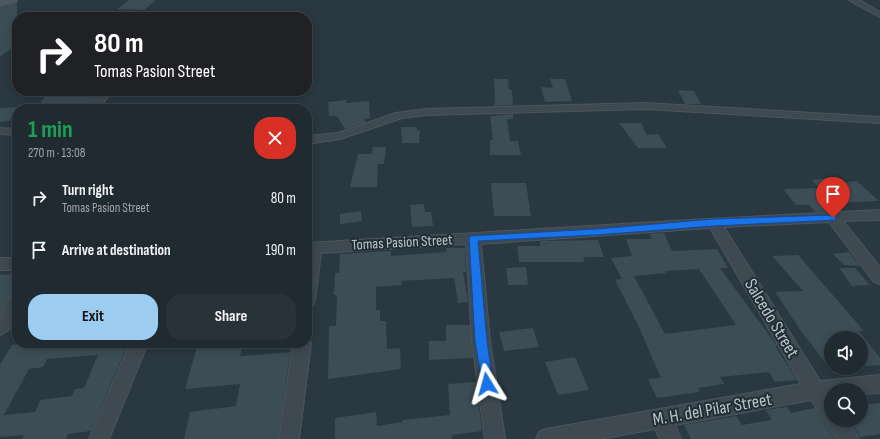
<!DOCTYPE html>
<html lang="en">
<head>
<meta charset="utf-8">
<style>
	body { margin:0; font-family:"Sofia Sans Condensed",sans-serif; background:#283239; color:#f1f3f6; height:100vh; display:flex; flex-direction:column; font-size:15px; white-space:nowrap }
	* { box-sizing:border-box; margin:0 }
	p { font-size:13px; color:#a2a7ab }
	.icon { flex:none; width:22px; height:22px; fill:none; stroke:currentColor; stroke-width:2; stroke-linecap:round; stroke-linejoin:round }
	.map { position:relative; flex:1; overflow:hidden }
	.details { position:absolute; left:12px; top:104px; width:300px; height:244px; display:flex; flex-direction:column; background:#202a31; border-radius:16px; box-shadow:0 2px 10px #0003,0 0 0 1px #3d464d }
	.details>* { flex:none }
	.banner { position:absolute; left:12px; top:12px; width:300px; height:84px; border-radius:16px; box-shadow:0 2px 10px #0003,0 0 0 1px #3d464d; background:#202124; color:#fff; overflow:hidden }
	.tools { position:absolute; left:824px; top:331px; display:grid; gap:8px }
	.tools a { display:grid; place-items:center; width:44px; height:44px; border-radius:50%; background:#202a31; box-shadow:0 2px 10px #0003,0 0 0 1px #3d464d; font-size:20px }
	.pin { position:absolute; display:grid; place-items:center; width:34px; height:34px; color:#fff; margin:-41px -17px; border-radius:50% 50% 50% 0; rotate:-45deg; box-shadow:0 0 4px #0007 }
	.pin .icon { rotate:45deg }
	.me { position:absolute; width:44px; margin:-22px; rotate:352deg; stroke-linejoin:round; filter:drop-shadow(0 0 3px #0008) }
	.turn { display:flex; align-items:center; gap:14px; height:84px; padding:0 16px; font-size:18px }
	.turn .icon { width:52px; height:52px; stroke-width:2.5 }
	.turn b { display:block; font-size:28px; line-height:34px }
	.round { display:grid; place-items:center; flex:none; width:42px; height:42px; border-radius:16px; background:#283239 }
	.headline { display:flex; align-items:center; justify-content:space-between; height:68px; padding:0 16px }
	h1 { font-size:24px; font-weight:700; line-height:30px; color:#1e9e55 }
	.primary-button { display:flex; gap:8px; margin-top:auto; padding:8px 16px }
	.primary-button a { flex:1; height:46px; border-radius:16px; background:#9cccef; color:#111; font-size:16px; font-weight:700; line-height:46px; text-align:center }
	.primary-button a+a { background:#283239; color:#f1f3f6 }
	ul { padding:0; list-style:none }
	li { display:flex; align-items:center; gap:12px; height:52px; padding:0 16px }
	li div { flex:1 }
	li b { display:block; font-size:15px }
	li em { font-style:normal }
	.map>svg:first-child { display:block }
</style>
</head>
<body>
<div class="map">
<svg width="880" height="439" viewBox="0 0 880 439">
	<rect width="100%" height="100%" fill="#2a3841"/>
	<!-- building -->
	<path fill="#3c4d56" fill-rule="evenodd" d="M129,0H156L144,10L117,9Z
		M17,3V44L0,57V7Z
		M494,79H508L509,90H512L513,105L494,106L495,101Z
		M550,79H565L572,101L545,102L541,87L553,88Z
		M678,90L694,91L701,104H685Z
		M49,91H100L89,104L39,105Z
		M346,100L347,103L369,101L370,118L364,119L366,122L345,129L337,116H329L328,102Z
		M21,107L17,109L9,121L0,122V108Z
		M513,114V119H507L510,141H518L521,155H490V140H493L490,116Z
		M619,123H641L647,135L658,134L667,148H638Z
		M401,127H417V131L420,130L419,143H402Z
		M373,147H386L384,164H378L377,187H350L358,154H372Z
		M833,177L838,183L857,181L879,201L835,203L841,210L815,212L809,205H796L783,189L819,188L812,180Z
		M491,183H526L531,216H494Z
		M424,204L425,212H431L433,226L412,227L410,205Z
		M361,211L362,221L340,224V214Z
		M664,233L672,251L717,249L728,268H720L777,346H775L797,380L775,382L769,372L720,377L724,384L698,388L700,392L657,398L648,379L661,378L638,325L615,280L622,279L611,258L632,256L626,239H652L650,234ZM699,269L736,325L665,334L634,276L666,273L665,271Z
		M598,240L604,257H583L585,262H519L517,246H540V241Z
		M446,248H465L466,272H463L468,302L458,303L454,278L401,281L402,285L376,287V310H380V321H386L387,349L400,348L401,369L328,379L329,326H336L337,295H334L335,273H339L340,254L391,251V256L446,252Z
		M849,252L860,266L844,265L833,254Z
		M798,255L864,331H859L880,358V365L861,366V338H831V370L801,331L775,292L803,291L772,256Z
		M526,267L528,285H508L506,268Z
		M839,268H855L870,285L852,286Z
		M17,274V294L6,301L0,314V275Z
		M446,325H470L473,358L429,360V341H446Z
		M533,328L539,347L504,351L499,332Z
		M37,343H128L91,431L68,434L66,439H22L24,435L0,437V365L12,345ZM98,355L84,388L75,389L72,396L40,400L35,412L4,415L29,369L43,367L47,359Z
		M198,343H243L240,356L290,352L278,439H184L190,412L236,406L240,384L185,389Z
		M575,357L589,390L558,395L545,362Z
		M476,382L482,431L452,435V439H335V418L376,412L377,426L402,422V420L450,415L448,384Z
		M880,403V434L860,437L850,420H861V405Z
		M787,407L791,413L815,408L835,439H691L684,425L736,416L742,425L772,420L766,410Z"/>
	<g fill="none" stroke-linecap="round" stroke-linejoin="round">
		<defs>
			<path id="minor" d="M849,0H859L880,12V17Z
				M102,91H113L98,109H87Z
				M645,103L880,117V123L645,109L427,115L402,118L340,139L307,144V136L338,133L396,113L427,109Z
				M0,128L17,129V135L0,134Z
				M880,210V220L843,221L880,267V284L874,282L829,222L724,227L820,381L880,375V393L861,394V390H831V420H848L859,439H837L811,400L675,425L681,439H660L655,429L600,439H536L539,432L546,429L801,384L710,228L481,244L490,341L505,439H485L472,341L466,244L321,253L315,300L313,305L307,306V243C498,232 689,219 880,210Z
				M0,258H17V270H0Z
				M17,295C17,310 17,329 0,335C0,320 0,301 17,295Z
				M307,337L311,343L299,439H279L293,343H307Z
				M130,343H148L109,439H89Z"/>
			<path id="secondary" d="M0,0H17L16,2L0,6Z"/>
		</defs>
		<!-- minor casing -->
		<use href="#minor" stroke="#4a555d" stroke-width="2"/>
		<!-- secondary casing -->
		<use href="#secondary" stroke="#4a555d" stroke-width="2"/>
		<!-- minor -->
		<use href="#minor" fill="#3e4951" fill-rule="evenodd"/>
		<!-- secondary -->
		<use href="#secondary" fill="#4c5963" fill-rule="evenodd"/>
	</g>
	<!-- route -->
	<path fill="#1a73e8" stroke="#114b97" d="M833,215L836,216V220L714,226L596,235L478,241L487,341L493,384L491,388L487,390L483,388L475,341L469,238L470,236L596,229L714,219Z"/>
	<g text-anchor="middle" stroke-width="4" stroke-linejoin="round" paint-order="stroke">
		<!-- street labels -->
		<g font-size="15" fill="#bbc4cb" stroke="#222e36">
			<text transform="translate(402 242) rotate(-3)" y="5">Tomas Pasion Street</text>
		</g>
		<!-- near-street labels -->
		<g font-size="18" fill="#bbc4cb" stroke="#222e36">
			<text transform="translate(772 318) rotate(59)" y="6">Salcedo Street</text>
			<text transform="translate(712 409) rotate(-10)" y="6">M. H. del Pilar Street</text>
		</g>
	</g>
</svg>
<div class="tools">
<a><svg class="icon" aria-label="sound" viewBox="0 0 24 24"><path d="M4 9h4l5-4v14l-5-4H4zM17 9q2 3 0 6"/></svg></a>
<a><svg class="icon" aria-label="search" viewBox="0 0 24 24"><circle cx="10" cy="10" r="6"/><path d="M15 15l6 6"/></svg></a>
</div>
<div class="pin" style="left:833px;top:218px;background:#d93025"><svg class="icon" aria-label="arrive" viewBox="0 0 24 24"><path d="M6 21V4h12l-3 4 3 4H6"/></svg></div>
<svg class="me" style="left:487px;top:384px" viewBox="-20 -20 40 40"><path d="M0-17L14 15 0 8-14 15z" fill="#1a73e8" stroke="#fff" stroke-width="4"/></svg>
<div class="banner">
<div class="turn"><svg class="icon" aria-label="right" viewBox="0 0 24 24"><path d="M7 20v-9h11M14 6l5 5-5 5"/></svg><div><b>80 m</b>Tomas Pasion Street</div></div>
</div>
<section class="details">
<div class="headline"><div><h1>1 min</h1><p>270 m · 13:08</p></div><a class="round" style="background:#d93025;color:#fff"><svg class="icon" aria-label="close" viewBox="0 0 24 24"><path d="M6 6l12 12M18 6L6 18"/></svg></a></div>
<ul>
<li><svg class="icon" aria-label="right" viewBox="0 0 24 24"><path d="M7 20v-9h11M14 6l5 5-5 5"/></svg><div><b>Turn right</b><p>Tomas Pasion Street</p></div><em>80 m</em></li>
<li><svg class="icon" aria-label="arrive" viewBox="0 0 24 24"><path d="M6 21V4h12l-3 4 3 4H6"/></svg><div><b>Arrive at destination</b></div><em>190 m</em></li>
</ul>
<div class="primary-button"><a>Exit</a><a>Share</a></div>
</section>
</div>
</body>
</html>
